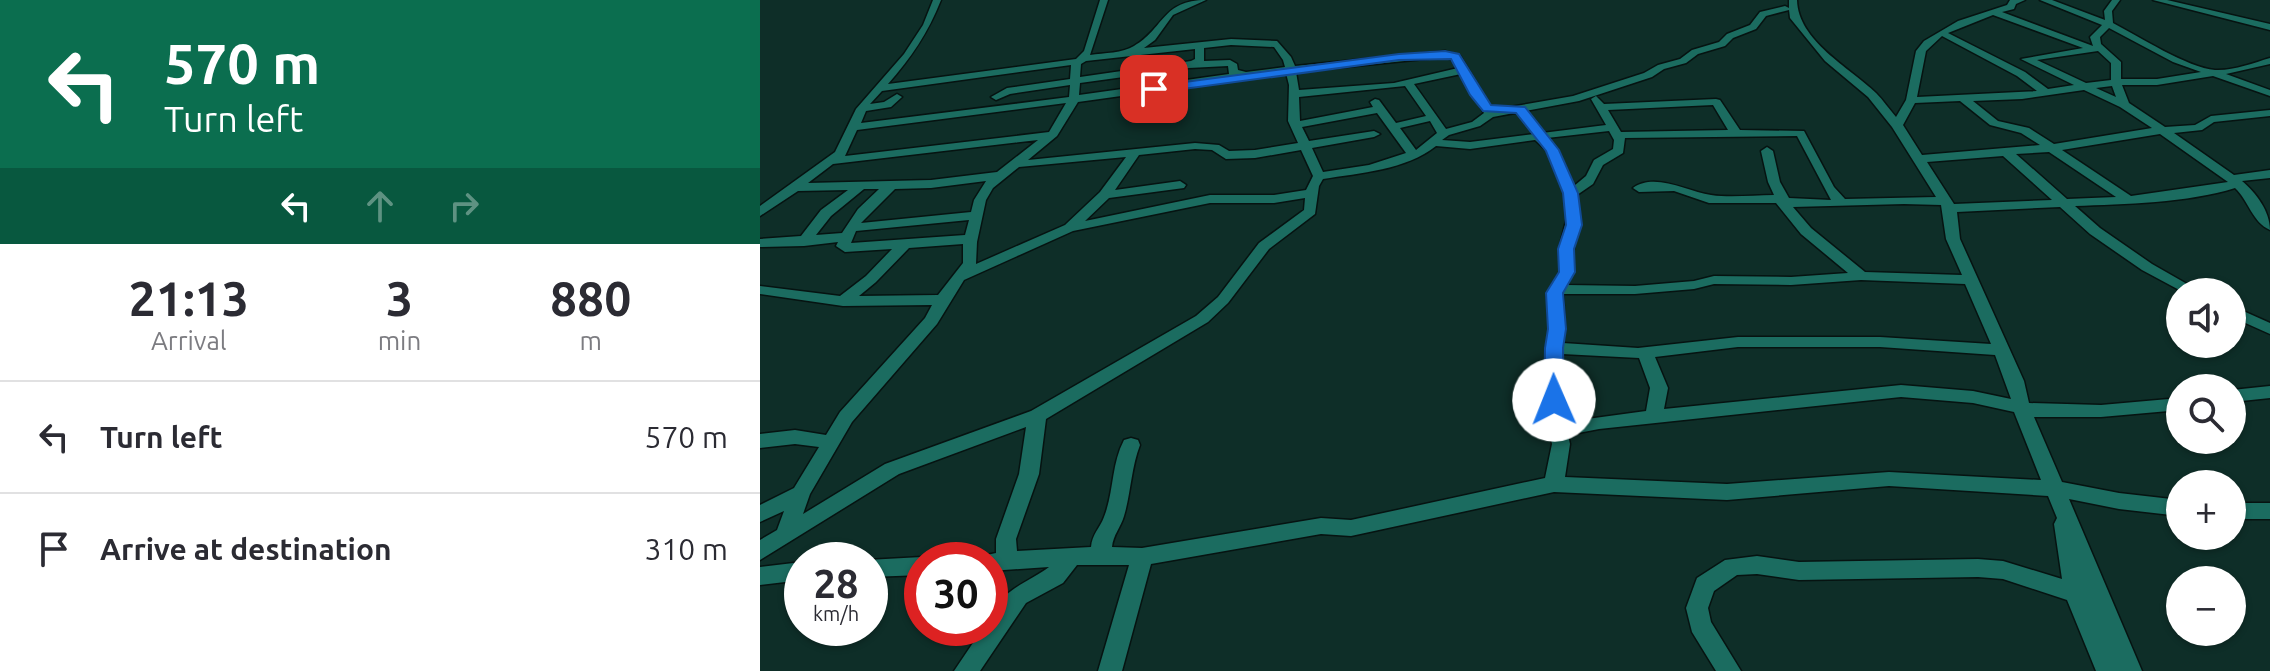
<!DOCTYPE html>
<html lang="en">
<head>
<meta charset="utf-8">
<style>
	body { margin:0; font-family:Ubuntu,sans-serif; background:#f7f7f7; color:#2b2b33; height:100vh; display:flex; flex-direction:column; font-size:30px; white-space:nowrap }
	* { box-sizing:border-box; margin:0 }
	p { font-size:26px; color:#7c7c81 }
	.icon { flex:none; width:44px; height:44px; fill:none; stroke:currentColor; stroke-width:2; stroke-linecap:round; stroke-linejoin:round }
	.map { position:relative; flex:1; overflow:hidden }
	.side { display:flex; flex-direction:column; background:#fff; width:760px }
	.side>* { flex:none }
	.banner { background:#0b6e4f; color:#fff; overflow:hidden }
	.controls { position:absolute; left:1406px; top:278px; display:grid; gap:16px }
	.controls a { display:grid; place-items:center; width:80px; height:80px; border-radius:50%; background:#fff; box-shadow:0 2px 6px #0004; font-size:40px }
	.speed { position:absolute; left:24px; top:542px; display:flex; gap:16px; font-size:40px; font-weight:700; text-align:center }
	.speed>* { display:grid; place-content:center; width:104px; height:104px; border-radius:50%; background:#fff; box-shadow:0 2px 6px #0004; line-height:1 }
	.speed small { font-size:20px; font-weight:400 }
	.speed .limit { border:12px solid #d22; background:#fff; color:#111 }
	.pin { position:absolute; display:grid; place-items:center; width:68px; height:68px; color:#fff; margin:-34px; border-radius:16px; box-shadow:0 4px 12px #0006 }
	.me { position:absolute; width:88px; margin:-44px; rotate:359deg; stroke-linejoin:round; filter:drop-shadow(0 0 6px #0008) }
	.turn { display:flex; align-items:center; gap:28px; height:168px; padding:0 32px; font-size:36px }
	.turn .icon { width:104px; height:104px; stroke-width:2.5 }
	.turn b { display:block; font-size:56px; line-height:68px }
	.lanes { display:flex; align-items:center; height:76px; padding:0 32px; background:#0003; justify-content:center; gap:40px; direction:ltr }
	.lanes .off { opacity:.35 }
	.eta { display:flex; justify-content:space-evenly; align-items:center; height:136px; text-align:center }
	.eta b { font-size:48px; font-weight:600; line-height:56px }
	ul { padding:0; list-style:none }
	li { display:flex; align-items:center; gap:24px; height:112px; padding:0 32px; border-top:2px solid #e1e1e2 }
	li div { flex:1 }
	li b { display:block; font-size:30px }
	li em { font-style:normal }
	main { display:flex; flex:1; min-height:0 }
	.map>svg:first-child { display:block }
</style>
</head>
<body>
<main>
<section class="side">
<div class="banner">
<div class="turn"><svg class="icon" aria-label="left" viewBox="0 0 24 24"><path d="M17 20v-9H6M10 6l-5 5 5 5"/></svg><div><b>570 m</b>Turn left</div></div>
<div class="lanes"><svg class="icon" aria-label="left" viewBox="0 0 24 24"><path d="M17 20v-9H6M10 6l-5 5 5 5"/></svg><svg class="icon off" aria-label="ahead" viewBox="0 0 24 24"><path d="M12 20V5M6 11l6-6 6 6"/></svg><svg class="icon off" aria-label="right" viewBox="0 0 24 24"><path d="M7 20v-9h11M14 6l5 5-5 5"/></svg></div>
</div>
<div class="eta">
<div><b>21:13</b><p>Arrival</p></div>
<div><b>3</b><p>min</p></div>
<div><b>880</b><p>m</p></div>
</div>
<ul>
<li><svg class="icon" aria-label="left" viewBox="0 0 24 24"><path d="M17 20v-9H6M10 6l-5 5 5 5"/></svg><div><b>Turn left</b></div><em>570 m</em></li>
<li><svg class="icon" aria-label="arrive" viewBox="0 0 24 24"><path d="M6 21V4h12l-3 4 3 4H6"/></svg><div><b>Arrive at destination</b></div><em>310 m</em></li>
</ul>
</section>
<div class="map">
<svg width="1510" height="671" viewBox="0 0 1510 671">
	<rect width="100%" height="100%" fill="#0e2e28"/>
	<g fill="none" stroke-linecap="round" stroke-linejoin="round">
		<defs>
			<path id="minor" d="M173,0H181C168,33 151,58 128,84L316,59L324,51L340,0H348L330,55C344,53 363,53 374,46C404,29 402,0 446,0L413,15L395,40L384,48L471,39L517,41L531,57L535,66L685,51L700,56L733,110L813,96L884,73L898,65L920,59L932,50L959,42L967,34L990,25L1000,12L1025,6L1029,8V0H1037C1038,41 1089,67 1116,93C1123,100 1129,109 1136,117L1146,100L1156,51L1164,41L1198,21L1247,5L1250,0H1265L1256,4L1254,9L1242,12L1333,46L1330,37L1342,25L1280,0H1292L1345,20L1344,11L1352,0H1360L1352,11L1353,23C1378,36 1428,68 1455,70C1473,71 1493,63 1510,58V64L1466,74L1510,90V96L1453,76L1397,85H1362L1369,103L1405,127L1435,125L1451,116L1510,110V116L1454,122L1442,130L1414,133L1474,175L1510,170V178L1482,181C1496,193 1510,211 1510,230C1492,222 1489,201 1475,188C1428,203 1364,204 1315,206L1340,228L1392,264L1441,292H1423L1382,270L1330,234L1300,207L1197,212L1200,239L1264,381L1269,403L1341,405L1420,398V410L1341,417H1274L1302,482L1359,493L1420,500V516L1359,509L1309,499L1382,671H1336L1307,600L1243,579L1218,577L1039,580L997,574L977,575L954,591L948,608L951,622L981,671H956L932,632L926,608L937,578L965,560L997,556L1039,562L1218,559L1243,561L1302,579L1294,524L1297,518L1288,496L1129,486L967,500L794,492L591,536L561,534L391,564L362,671H338L369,565H317L303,583L266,603L220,671H194L223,628H230C230,593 267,584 289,567L230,571V560H220L222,556L236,553V539L259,474L266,427L139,474L0,560V540L17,530L24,511L0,522V505L34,488L59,447L35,444L0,448V434L35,430L66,435L80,412L165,318L172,305L83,306L0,294V286L80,296L106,276L132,249L85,252L76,246L78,242L44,246L0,247V239L41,236L61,210L88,190L38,191L0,216V206L75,152L96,109L144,54L163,25ZM1029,10L1030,18L1065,61L1108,97L1132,127L1176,197L1085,199L1074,187L1044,131L980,130L960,100L956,99L844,104L836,96L831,99L846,125L710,142L682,140L689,135L720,126L733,117L819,101L892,77L904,69L926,63L938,54L965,46L973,38L996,29L1006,16ZM1233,15L1323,48L1261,59L1314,85L1288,89L1265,72L1188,33ZM1349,28L1413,62L1441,72L1397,79H1361V62L1341,44L1340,37ZM1182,36L1257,76L1277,91L1157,97L1166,51ZM471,45L514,47L523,60L525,67L486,72L478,70L477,64L470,60L444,61V48ZM435,49V59L431,61L320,77L321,64L326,61ZM1338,51L1351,63V80L1326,83L1277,60ZM684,57L693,60L698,68L634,83L539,90L536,72ZM311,65L310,79L247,88L231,97L236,100L250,94L310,85L309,97L101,123L106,111L131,107L142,97L137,94L124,102L110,104L122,91ZM468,66L469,74L319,95L320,83L429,68ZM526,73L529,85L528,121L538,143L495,150L469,151L459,145L435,143L268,160L297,136L318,102ZM701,74L724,113L712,122L686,129L654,84ZM645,86L666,116L636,123L619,100L615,99L610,102L613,107L540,121L539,97ZM1352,86L1356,97L1336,88ZM1324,90L1360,107L1392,128L1294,144L1269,128L1238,121L1213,101L1262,99ZM1200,101L1230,125L1261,133L1280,145L1162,155L1143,125L1155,103ZM306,103L289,132L85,156L97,130ZM953,105L968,130L861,132L848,110ZM617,113L646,153L609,165L563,172L552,148L614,137L620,134L614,131L549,141L542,127ZM670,121L677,133L656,150L640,128ZM849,131L854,140L853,149L834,160L826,176L814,186L798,150L787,138ZM1400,134L1468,182L1371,196L1302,150ZM1037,136L1071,200L1029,198L1020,182L1013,151L1007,147L1001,151L1008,182L1014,195C994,195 971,198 951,195C928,192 895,172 873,188L879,192L914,191L949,203H1016L1041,234L1088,273L1031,277L954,276L934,281L875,286L807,285C816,268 811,263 814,247C817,225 821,217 817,195L833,184L843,165L863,153L865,138ZM278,140L237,172L171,180L48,183L73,164ZM775,140L787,151L804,193L807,217L799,249L800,272L787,293L789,329L786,348L785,412L792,444L785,478L591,520L561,518L382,548L352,547C353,535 361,527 364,516C371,493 371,468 380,445L378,440L371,438L364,440C351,465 354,492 344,517C340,528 332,534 331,547L257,551L256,539L279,474L286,419L448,322L468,303L509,249L555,214L559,186L563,179C600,173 646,170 676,146L710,149ZM435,149L452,150L466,159L495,158L541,150L553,176L546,190L514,195H450L325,221L349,198L424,188L426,185L420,181L355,190L379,155ZM1289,152L1356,197L1307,199L1256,154ZM1243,156L1292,200L1194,204L1167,162ZM366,157L340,192L305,225L216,264L217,242L226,200L233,188L259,167ZM226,181L214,200L211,212L101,223L135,189L171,188ZM104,189H119L98,209L82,233L56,235L71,216ZM545,198L544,210L499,243L458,297L436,316L271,411L125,464L43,514L50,494L92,422L177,324L204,280L313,231L450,203H514ZM1144,204L1181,205L1186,239L1202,275L1105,272L1051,228L1033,207ZM209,220L205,235L91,243L96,231ZM203,244V263L178,295L99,296L116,282L149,248ZM1101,280L1205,284L1231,344L1120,337H978L878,348L803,343L805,329L803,294H875L934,289L954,284L1031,285ZM978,347H1120L1235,355L1251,399L1213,391L1141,385L904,409L908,388L895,357ZM802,354L879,358L890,388L886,411L805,422ZM1141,397L1213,403L1254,412L1281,480L1129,472L967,484L805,477L810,444L808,435L839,429Z
				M1393,0H1407L1510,24V30Z
				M1472,306L1510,323V334L1472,317Z
				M1510,386V398L1472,402V390Z
				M1472,503H1510V519H1472Z
				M162,557L170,560H162V575L110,577V560H107Z
				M42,562V580L0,585V567Z"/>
		</defs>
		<!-- minor casing -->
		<use href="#minor" stroke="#061311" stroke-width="3"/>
		<!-- minor -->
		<use href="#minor" fill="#1b6c60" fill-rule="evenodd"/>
	</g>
	<!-- route -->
	<path fill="#1a73e8" stroke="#114b97" stroke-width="2" d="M685,51L699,54L731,105L765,107L799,150L818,193L822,225L814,249L815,272L803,293L806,329L803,348L804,400L801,405L794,407L784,400L785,348L788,329L786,293L799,272L798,249L806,225L803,193L786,151L756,113L723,111L710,95L691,59L639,60L394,93L388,89L394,86L639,54Z"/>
</svg>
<div class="controls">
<a><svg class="icon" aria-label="sound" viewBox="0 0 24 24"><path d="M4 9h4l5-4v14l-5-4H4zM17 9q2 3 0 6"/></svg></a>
<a><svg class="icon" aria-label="search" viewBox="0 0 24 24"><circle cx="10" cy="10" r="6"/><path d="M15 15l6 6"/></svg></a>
<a>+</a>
<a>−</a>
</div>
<div class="speed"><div>28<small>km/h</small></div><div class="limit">30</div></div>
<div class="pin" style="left:394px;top:89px;background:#d93025"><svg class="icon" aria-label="arrive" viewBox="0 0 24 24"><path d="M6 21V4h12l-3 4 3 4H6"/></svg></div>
<svg class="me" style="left:794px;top:400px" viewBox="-20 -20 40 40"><circle r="19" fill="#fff"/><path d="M0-13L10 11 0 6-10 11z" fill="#1a73e8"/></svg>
</div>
</main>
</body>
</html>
